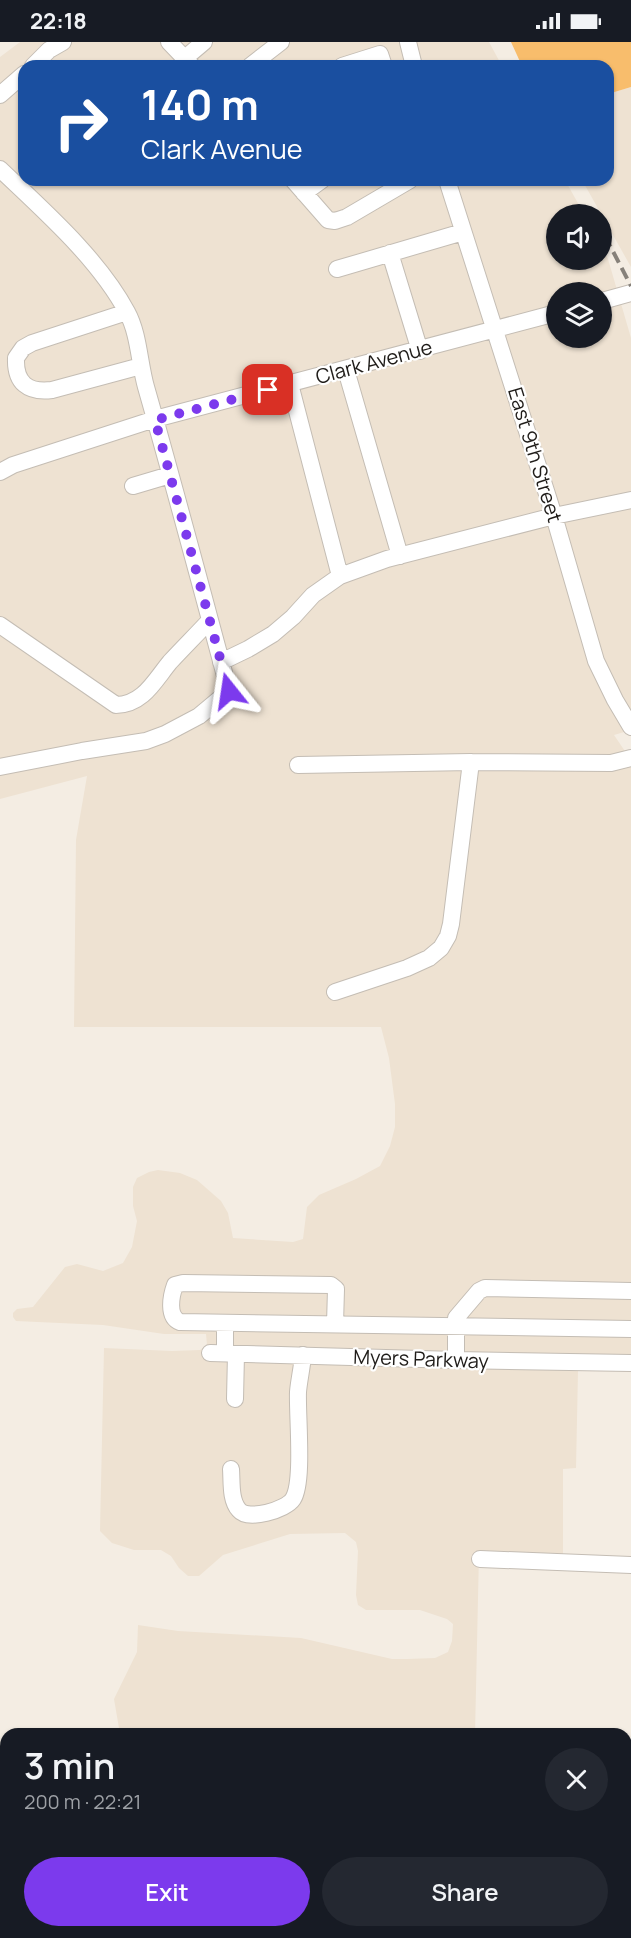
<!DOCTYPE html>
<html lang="en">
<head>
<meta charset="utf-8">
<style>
	body { margin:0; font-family:Manrope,sans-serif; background:#242831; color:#f1f3f6; height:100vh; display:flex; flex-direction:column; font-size:22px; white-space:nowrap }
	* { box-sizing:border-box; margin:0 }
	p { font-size:20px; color:#9ea1a6 }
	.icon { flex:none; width:33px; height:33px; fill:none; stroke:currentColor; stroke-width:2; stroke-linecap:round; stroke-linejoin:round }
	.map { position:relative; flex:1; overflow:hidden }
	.sheet { position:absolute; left:0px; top:1686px; width:632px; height:210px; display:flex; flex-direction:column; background:#171b24; border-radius:18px 18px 0 0; box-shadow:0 2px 4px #0004 }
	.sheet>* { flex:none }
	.top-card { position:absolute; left:18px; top:18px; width:596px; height:126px; border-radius:18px; box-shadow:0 2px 4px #0004; background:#1a4fa0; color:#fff; overflow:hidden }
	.controls { position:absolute; left:546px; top:162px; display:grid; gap:12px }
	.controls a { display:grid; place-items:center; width:66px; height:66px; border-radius:50%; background:#171b24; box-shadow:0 2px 4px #0004; font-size:30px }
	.pin { position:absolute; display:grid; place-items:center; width:51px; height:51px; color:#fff; margin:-26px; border-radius:12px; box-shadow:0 3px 9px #0006 }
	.me { position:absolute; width:66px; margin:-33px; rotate:345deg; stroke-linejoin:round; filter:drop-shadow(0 0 4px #0008) }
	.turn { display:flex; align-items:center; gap:21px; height:126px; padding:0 24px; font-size:27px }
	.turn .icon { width:78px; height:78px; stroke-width:2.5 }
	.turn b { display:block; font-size:42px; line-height:51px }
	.round { display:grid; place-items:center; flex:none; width:63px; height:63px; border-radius:32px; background:#242831 }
	.head { display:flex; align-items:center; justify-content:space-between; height:102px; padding:0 24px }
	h1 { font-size:36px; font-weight:600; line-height:45px }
	.primary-button { display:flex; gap:12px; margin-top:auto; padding:12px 24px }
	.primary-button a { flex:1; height:69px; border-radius:36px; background:#7c3aed; color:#fff; font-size:24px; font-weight:600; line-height:69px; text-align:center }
	.primary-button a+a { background:#242831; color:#f1f3f6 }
	.status { display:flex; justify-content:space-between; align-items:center; height:42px; padding:0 30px; background:#171b24; direction:ltr }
	.status svg { height:16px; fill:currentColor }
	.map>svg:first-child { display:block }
</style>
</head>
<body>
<div class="status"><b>22:18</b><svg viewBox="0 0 49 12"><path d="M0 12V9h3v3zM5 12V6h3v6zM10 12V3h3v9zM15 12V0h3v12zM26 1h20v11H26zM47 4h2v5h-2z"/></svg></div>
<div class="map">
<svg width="631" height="1896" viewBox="0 0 631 1896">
	<rect width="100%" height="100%" fill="#f4ede3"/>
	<!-- built -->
	<path fill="#eee2d2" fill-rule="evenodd" d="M20,0H489L502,24H24V138H565L584,172H556V218H602V205L608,217L631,296V688L614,693L631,718V1329H578L576,1426L563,1427V1514L479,1511L475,1692H120L114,1657L137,1610L138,1583L178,1589L301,1596L392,1617H407L435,1616L448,1610L452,1599L453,1582L447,1577L420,1568H366L358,1563L356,1553L358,1509L356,1500L345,1491L290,1492L223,1513L199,1534H188L179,1526L171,1514L161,1508H134L112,1501L100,1489L104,1306L172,1309L200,1308L207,1303L206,1292H164L103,1283L16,1279L13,1275V1271L17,1267L33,1265L65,1225L77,1222L103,1229L123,1221L132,1205L137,1179L133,1164V1145L137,1136L149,1130L158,1128L180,1131L197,1138L221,1159L228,1171L233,1196L293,1200L303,1197L307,1165L319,1153L356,1137L380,1124L390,1104L395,1085V1062L389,1016L381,985H74L76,798L87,734L0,757V15ZM556,250H602V296H556Z
		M631,45V225L582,138H608V52Z"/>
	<!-- green -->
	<path fill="#f8bd6c" d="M511,0H631V45L608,52V24H522Z"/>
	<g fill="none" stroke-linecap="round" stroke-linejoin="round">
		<defs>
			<path id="minor" d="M169,0L192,24
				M408,0L414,24
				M185,16L204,0
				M33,24L49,8L63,0
				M250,24L281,0
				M342,24L380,12L384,24
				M0,53L24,32
				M0,127C44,169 98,216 127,270C139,292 139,320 146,345C168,422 189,500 210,578C197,592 183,606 170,620C155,638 143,663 116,663L0,583
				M293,138L328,178L335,179L347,175L410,138
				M447,138L554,474L596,619L615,658L631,685
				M304,151L322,138
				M390,211L420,309
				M337,227L463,190
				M602,259L631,251
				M127,270L32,301L23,306L16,316C15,341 28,351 52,348L141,324
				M346,328L400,514
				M0,430L13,423L155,377L556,271
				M133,444L170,433
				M340,534L387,517L554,474L631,458
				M221,620L248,607L273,592L293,575L313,553L340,534L290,342
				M298,723L471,720L611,721L631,716
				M0,725L82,709L146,699L165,692L199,674L229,649L210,578
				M335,950L407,926L429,916L441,906L448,894L451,882L471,720
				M335,1282L336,1247L331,1243L183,1241L175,1243C171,1254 167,1275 180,1280L631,1287
				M210,1311L456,1318L631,1321
				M225,1311V1281
				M456,1318V1276L479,1249L485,1246L631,1249
				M235,1357L236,1312
				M231,1427C232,1440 230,1458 239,1468C248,1479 286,1468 293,1457C304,1440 297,1373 298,1350C299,1338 302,1326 303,1313
				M480,1517L631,1523
				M626,1715H631"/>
		</defs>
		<!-- minor casing -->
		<use href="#minor" stroke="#c4bdb4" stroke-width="18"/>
		<!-- minor -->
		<use href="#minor" stroke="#fff" stroke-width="16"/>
		<!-- rail -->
		<path stroke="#86817a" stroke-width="4" stroke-dasharray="12 6" stroke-linecap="butt" d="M605,194L631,244
			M0,1821L6,1822
			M523,1890L568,1896"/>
	</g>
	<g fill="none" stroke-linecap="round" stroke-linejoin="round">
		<!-- route -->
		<path stroke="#7c3aed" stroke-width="10" stroke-dasharray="0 18" d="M229,649L155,378L268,348"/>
	</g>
	<g text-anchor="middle" stroke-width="4.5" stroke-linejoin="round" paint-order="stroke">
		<!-- street labels -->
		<g font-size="20" fill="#1f1c19" stroke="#fff">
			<text transform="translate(374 320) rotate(-15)" y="7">Clark Avenue</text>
			<text transform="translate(535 413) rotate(73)" y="7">East 9th Street</text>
			<text transform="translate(421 1317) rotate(2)" y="7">Myers Parkway</text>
		</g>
	</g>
</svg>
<div class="controls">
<a><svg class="icon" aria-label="sound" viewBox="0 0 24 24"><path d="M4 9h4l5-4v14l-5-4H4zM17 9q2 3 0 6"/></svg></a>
<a><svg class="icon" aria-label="layers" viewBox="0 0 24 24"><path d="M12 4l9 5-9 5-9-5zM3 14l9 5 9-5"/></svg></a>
</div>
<div class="pin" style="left:268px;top:348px;background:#d93025"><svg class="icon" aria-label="arrive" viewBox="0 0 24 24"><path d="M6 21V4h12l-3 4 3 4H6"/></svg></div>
<svg class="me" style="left:229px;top:649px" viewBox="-20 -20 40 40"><path d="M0-17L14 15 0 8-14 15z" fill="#7c3aed" stroke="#fff" stroke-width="4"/></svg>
<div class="top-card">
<div class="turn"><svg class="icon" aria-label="right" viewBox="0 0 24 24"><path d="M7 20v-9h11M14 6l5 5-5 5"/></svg><div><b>140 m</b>Clark Avenue</div></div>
</div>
<section class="sheet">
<div class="head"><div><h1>3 min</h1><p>200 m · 22:21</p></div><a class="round"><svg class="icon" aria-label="close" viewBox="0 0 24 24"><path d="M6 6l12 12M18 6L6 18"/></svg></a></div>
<div class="primary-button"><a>Exit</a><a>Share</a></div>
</section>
</div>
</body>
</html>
